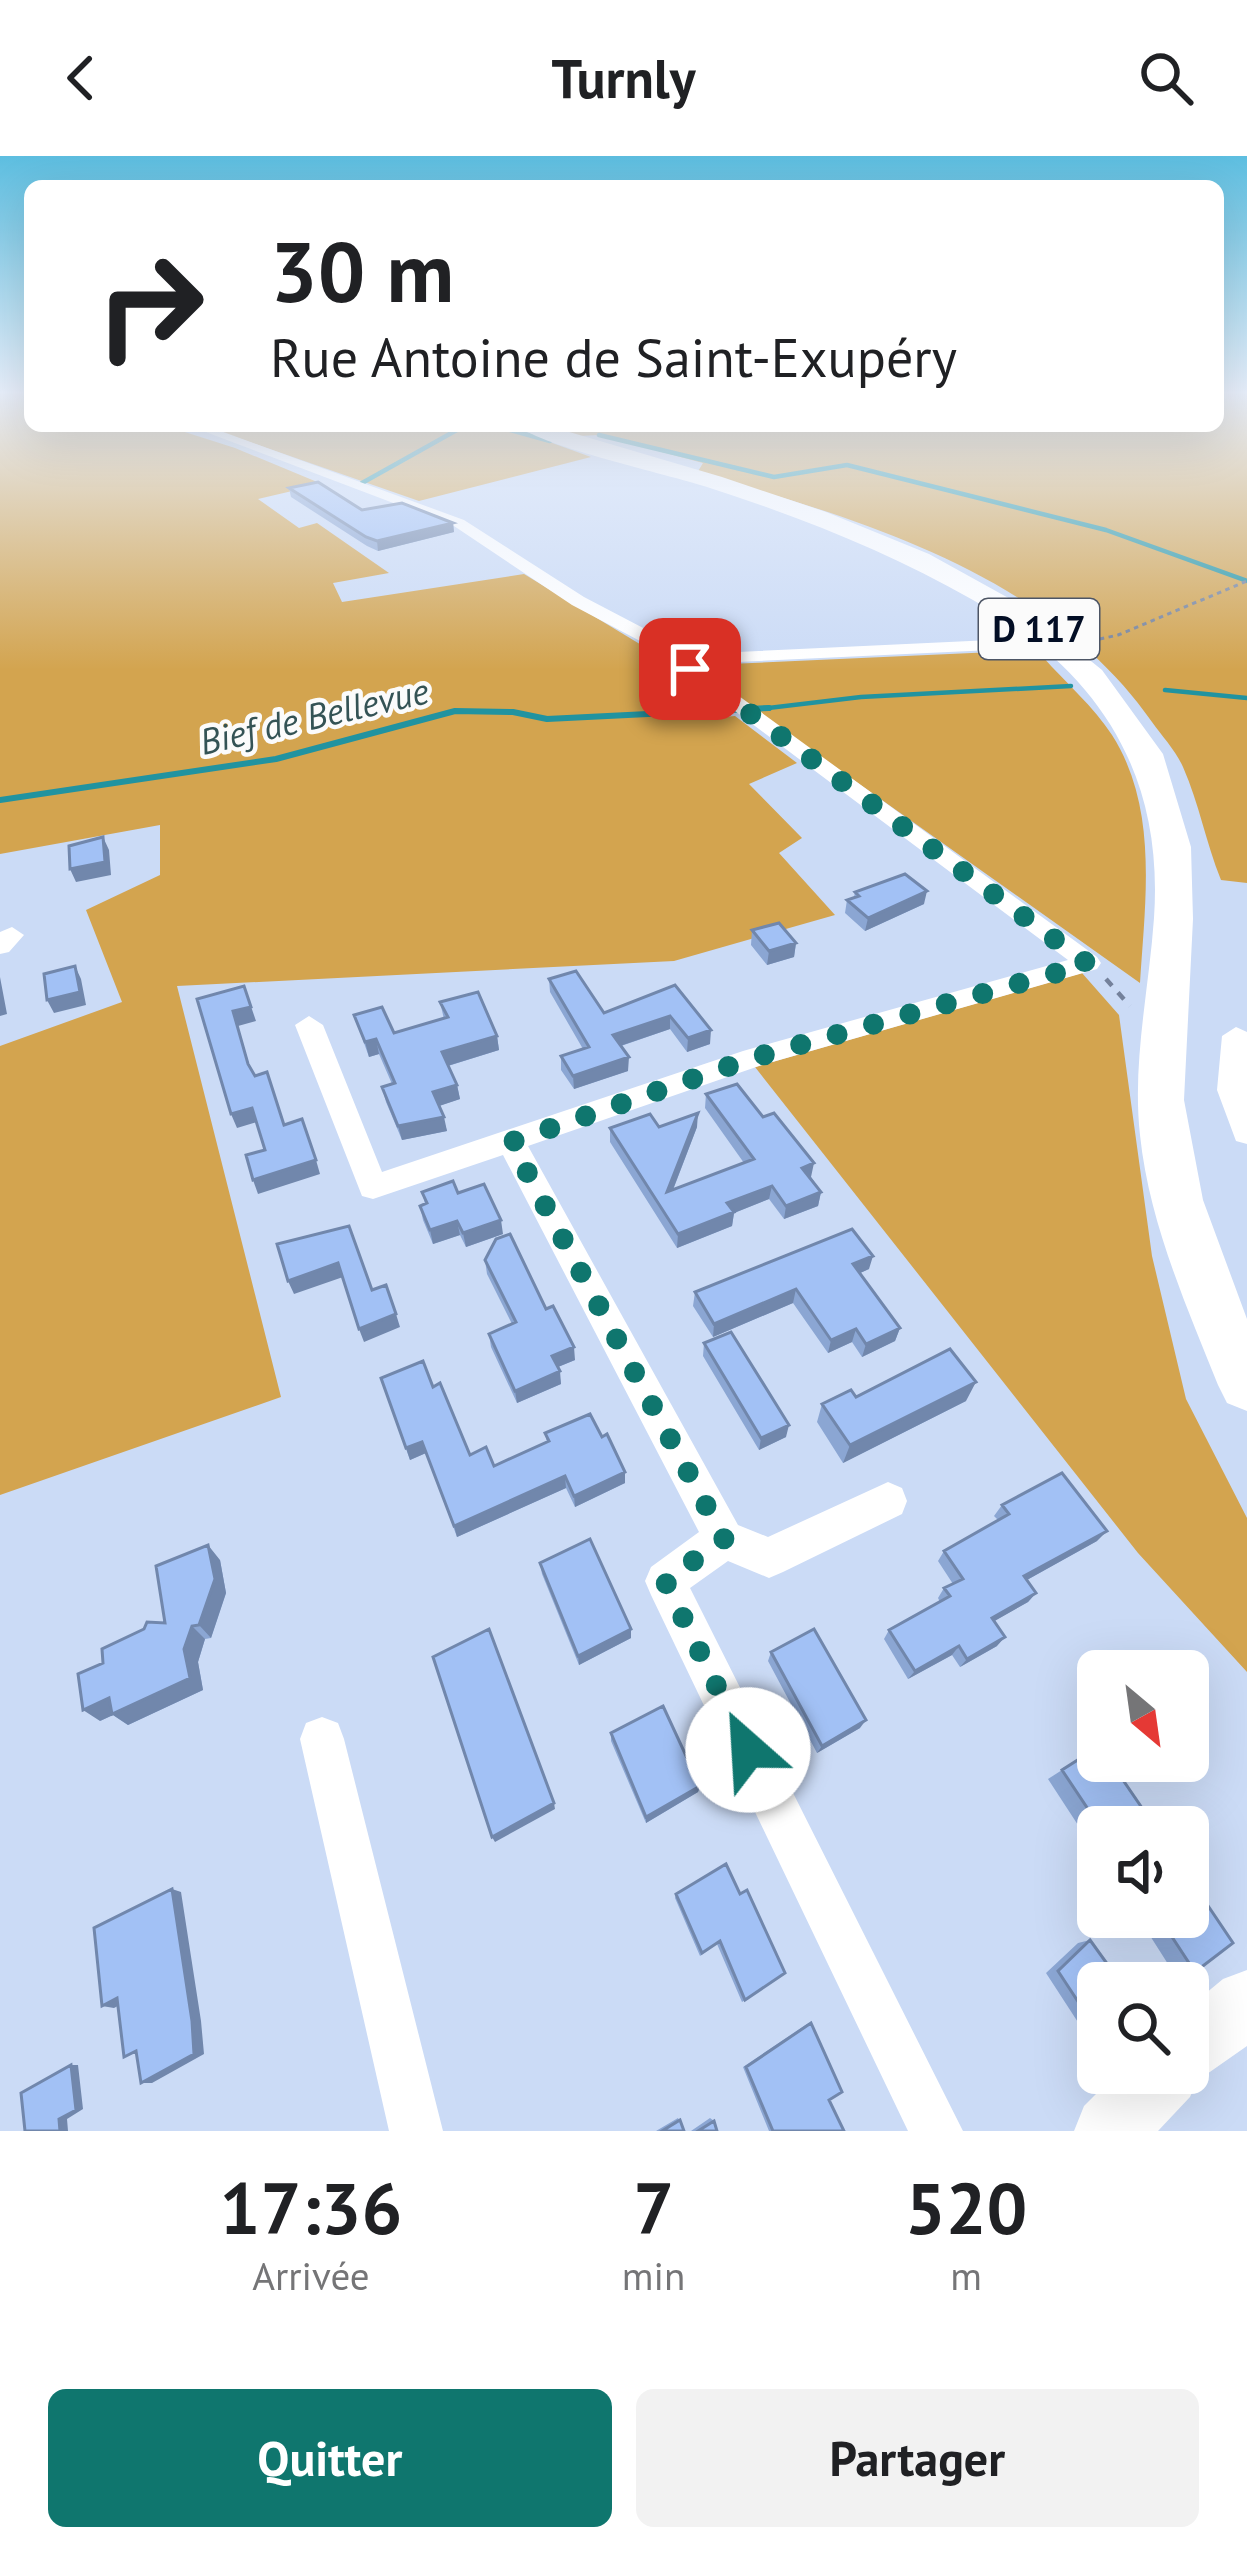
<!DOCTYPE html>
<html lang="fr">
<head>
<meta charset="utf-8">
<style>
	body { margin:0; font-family:"PT Sans",sans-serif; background:#f2f2f2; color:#202124; height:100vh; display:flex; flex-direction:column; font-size:45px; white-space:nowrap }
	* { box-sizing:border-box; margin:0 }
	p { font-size:39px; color:#757577 }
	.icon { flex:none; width:66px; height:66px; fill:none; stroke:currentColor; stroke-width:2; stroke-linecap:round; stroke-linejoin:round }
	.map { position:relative; height:1975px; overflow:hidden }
	.side { display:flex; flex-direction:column; background:#fff; flex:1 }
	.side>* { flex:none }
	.guide { position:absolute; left:24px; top:24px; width:1200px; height:252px; border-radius:18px; box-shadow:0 12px 48px #0002; background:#fff; color:#202124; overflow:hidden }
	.needle { width:78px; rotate:151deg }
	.controls { position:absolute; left:1077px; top:1494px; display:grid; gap:24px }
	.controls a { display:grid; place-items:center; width:132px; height:132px; border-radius:18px; background:#fff; box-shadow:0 12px 48px #0002; font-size:60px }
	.pin { position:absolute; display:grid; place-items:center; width:102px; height:102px; color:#fff; margin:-51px; border-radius:24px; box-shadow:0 6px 18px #0006 }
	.me { position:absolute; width:132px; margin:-66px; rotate:334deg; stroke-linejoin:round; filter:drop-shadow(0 0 9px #0008) }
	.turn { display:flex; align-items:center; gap:42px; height:252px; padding:0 48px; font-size:54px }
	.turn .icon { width:156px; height:156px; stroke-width:2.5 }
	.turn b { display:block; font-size:84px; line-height:102px }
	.eta { display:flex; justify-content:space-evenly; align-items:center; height:204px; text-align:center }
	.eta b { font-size:72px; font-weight:700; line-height:84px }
	.button { display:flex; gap:24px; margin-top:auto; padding:24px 48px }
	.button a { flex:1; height:138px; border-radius:18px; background:#0f766e; color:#fff; font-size:48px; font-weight:700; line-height:138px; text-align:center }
	.button a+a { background:#f2f2f2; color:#202124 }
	header { display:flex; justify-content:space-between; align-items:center; height:156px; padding:0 48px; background:#fff; font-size:54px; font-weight:700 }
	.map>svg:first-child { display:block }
</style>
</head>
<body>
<header><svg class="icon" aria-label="back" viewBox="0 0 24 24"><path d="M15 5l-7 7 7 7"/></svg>Turnly<svg class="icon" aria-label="search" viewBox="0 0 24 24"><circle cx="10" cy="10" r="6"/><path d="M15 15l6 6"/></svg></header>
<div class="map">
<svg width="1247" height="1975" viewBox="0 0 1247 1975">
	<rect width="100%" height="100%" fill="#cbdbf6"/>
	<!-- green -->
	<path fill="#d3a44f" d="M0,237H30V270H166L235,292L322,328L258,343L299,372L317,367L389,417L333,427L342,446L524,418L648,493L709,540L688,547L701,563L735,560L797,607L749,628L802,682L779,697L835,759L674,805L177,830L281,1241L0,1339V890L122,846L86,754L160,719V669L0,698Z
		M1218,237H1247V727L1221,724C1206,687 1199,647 1183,611C1176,595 1162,580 1152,566C1050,419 862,363 697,317L703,307L598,279L580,280L543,270H1218Z
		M204,270H505L591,301L419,345Z
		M994,496L1043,501C1065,526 1094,551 1112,579C1159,653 1145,745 1140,827L707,520L712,512L729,508Z
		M1082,817L1119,859L1152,1100L1186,1243L1247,1362V1516L1138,1397L755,911Z"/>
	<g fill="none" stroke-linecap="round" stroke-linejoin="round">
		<!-- stream-far1 -->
		<path stroke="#2193a0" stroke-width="4.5" d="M496,270L550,285
			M599,279L774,321L847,309L1106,374L1247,425
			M362,327L464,270
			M1165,534L1247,542
			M743,555L861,541L1071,530"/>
		<!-- stream -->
		<path stroke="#2193a0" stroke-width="6" d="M0,644L276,603L455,555L513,556L547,563L769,552"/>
		<!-- path-far1 -->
		<path stroke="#74819b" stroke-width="3" stroke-dasharray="4.5 4.5" stroke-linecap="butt" d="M1091,485L1118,479L1247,425"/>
		<!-- path -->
		<path stroke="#74819b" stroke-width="4.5" stroke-dasharray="9 9" stroke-linecap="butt" d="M1106,823L1130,850"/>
		<!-- minor -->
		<path fill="#fff" fill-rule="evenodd" d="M190,270H207L464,364L584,441L668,485L738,496L1056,481L1065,486L1056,491L738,506L696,500L699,511L1097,801L1101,807L1097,813L762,909L528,990L738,1369L768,1381L888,1326L902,1332L907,1345L902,1358L783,1416L769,1422L728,1405L690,1432L963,1975H908L651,1439L645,1425L651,1411L699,1376L503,999L373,1043L362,1040L295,869L309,860L323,869L382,1016L743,895L1068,804L684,517L677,497L657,494L572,449L454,370Z
			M12,771L24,779L9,796L0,798V776Z
			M1236,871L1247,876V988L1236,985L1217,934L1222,880Z
			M322,1561L338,1567L344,1583L443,1975H389L300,1583L306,1567Z"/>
		<!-- tertiary -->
		<path fill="#fff" fill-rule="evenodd" d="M1247,1814V1890L1197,1925L1190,1941L1158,1975H1074L1084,1950L1117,1917H1188V1852L1223,1823Z"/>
		<!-- primary -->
		<path fill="#fff" fill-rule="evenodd" d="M518,270H549L722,321L826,356L929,398L1023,450L1102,514L1163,598L1191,691L1193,763L1184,944L1203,1044L1247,1163V1255L1227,1247L1218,1229C1186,1149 1149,1066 1140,979C1132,906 1149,834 1154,762C1164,616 1098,515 973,444C889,396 800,361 707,331C667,318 544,291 518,270Z"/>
	</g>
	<!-- wall -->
	<path fill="#8ba6d3" d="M289,332L362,354L453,367L454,376L378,395L367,390L291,341Z
		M855,736L924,748L865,775L845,757L847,744L854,741Z
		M752,774L796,787L794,801L767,809L751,789Z
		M549,823L604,857L675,829L710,888L687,896L670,873L621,890L628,915L574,933L561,914V900L583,893L550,836Z
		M440,846L497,880L499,894L448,910L457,929L460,943L439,950L447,975L402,984L386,946L382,931L392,928L379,898L369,901L354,859L394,877L444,863Z
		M706,938L811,1021L821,1036L818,1050L784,1063L769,1043L734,1057L732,1070L677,1092L610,986V972L697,971L673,1034L744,1007L705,952Z
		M422,1036L458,1037L503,1078L466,1091L460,1079L433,1088L423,1064L420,1050L425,1048Z
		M485,1104L546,1153L575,1204L558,1211L561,1228L517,1247L491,1191L489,1178L512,1168L487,1118Z
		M869,1113L860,1117L900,1172L895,1185L862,1201L852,1186L828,1197L793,1147L713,1181L693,1150L695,1136Z
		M704,1187L786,1281L759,1294L703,1200Z
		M381,1222L433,1231L470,1299L494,1310L547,1287L545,1277L625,1327L575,1351L566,1332L457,1381L426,1297L410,1304Z
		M856,1241L966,1245L843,1307L817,1266L822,1248Z
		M1002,1349L1097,1385L1027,1424L1036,1437L1028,1446L994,1465L997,1490L960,1511L952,1499L908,1523L884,1483L889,1474L940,1446L938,1442L944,1432L953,1428L938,1405L944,1395L998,1364L994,1360Z
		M220,1404L226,1437L211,1482L205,1483L198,1506L203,1534L128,1569L113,1559L100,1565L165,1467Z
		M540,1407L631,1482L579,1509L542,1418Z
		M771,1496L860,1572L817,1597L768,1505Z
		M611,1577L700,1630L698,1636L646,1667L611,1585Z
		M1098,1591L1155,1671H1098V1716L1084,1694L1091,1689L1048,1623Z
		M676,1738H740L785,1817L742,1846L717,1788L700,1800L675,1742Z
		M1126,1761H1188L1195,1816L1175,1819L1140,1764L1130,1767Z
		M1090,1784L1098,1827V1897L1046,1817L1078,1787Z
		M811,1867L829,1944L844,1975H769L743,1911L807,1868Z
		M678,1962L684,1975H656Z
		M710,1962L714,1965L717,1975H691Z"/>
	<!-- shaded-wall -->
	<path fill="#7187ac" d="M453,367L454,376L378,395L377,385Z
		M103,681L109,694L111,719L76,726L70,713Z
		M927,735L924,748L865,775L868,762Z
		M796,787L794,801L767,809L769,795Z
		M75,810L81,823L86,849L54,857L47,844Z
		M0,821L7,858L0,860Z
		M244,830L256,865L238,870L253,922L233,855Z
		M670,860V873L614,892L613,879Z
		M711,874L710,888L687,896L688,882Z
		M497,880L499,894L444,911L442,896Z
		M376,883L379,898L369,901L365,886Z
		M629,901L628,915L574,933L573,920Z
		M457,929L460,943L436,951L433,936Z
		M252,952L257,966L237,972L231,958Z
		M698,957L697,971L667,1049V1036Z
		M444,961L447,975L402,984L398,970Z
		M316,1004L320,1018L258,1038L253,1024Z
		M814,1007L811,1021L800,1025L802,1012Z
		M772,1030L769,1043L734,1057L732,1070L677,1092L678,1078L727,1047Z
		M821,1036L818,1050L784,1063L786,1050Z
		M501,1064L503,1078L466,1091L463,1077Z
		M457,1065L460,1079L433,1088L430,1074Z
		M873,1100L869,1113L849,1122L853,1108Z
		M338,1107L343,1121L294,1138L288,1125Z
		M796,1133L793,1147L713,1181L714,1168Z
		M396,1158L400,1171L364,1186L359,1173Z
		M900,1172L895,1185L862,1201L866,1188Z
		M856,1173L852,1186L828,1197L831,1184Z
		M574,1191L575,1204L553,1213L552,1200Z
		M560,1215L561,1228L517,1247L515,1235Z
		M976,1226L966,1245L843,1307L850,1289Z
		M789,1269L786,1281L759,1294L761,1282Z
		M422,1286L426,1297L410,1304L406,1292Z
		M625,1316V1327L575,1351L574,1340Z
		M565,1320L566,1332L457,1381L454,1370Z
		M1107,1375L1097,1385L1016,1430L1024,1420Z
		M208,1389L220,1404L226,1437L211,1482L199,1469Z
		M1036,1437L1028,1446L984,1471L992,1462Z
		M192,1470L205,1483L198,1506L203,1534L128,1569L113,1559L100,1565L83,1554Z
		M631,1473V1482L579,1509L578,1500Z
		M1005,1481L997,1490L960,1511L967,1503Z
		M959,1490L952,1499L908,1523L915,1515Z
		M866,1564L860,1572L817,1597L822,1590Z
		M700,1630L698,1636L646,1667V1661Z
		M554,1647L555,1653L495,1686L492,1681Z
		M172,1733L181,1736L201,1865L204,1898L152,1927H141Z
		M117,1842L129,1844L114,1852L102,1850Z
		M71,1909H78L83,1953L67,1963L68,1975H60L59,1963Z"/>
	<!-- building -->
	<path fill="#a2c1f5" stroke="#7187ac" stroke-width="3" d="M318,326L362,354L402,347L453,367L377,385L366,381L289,332Z
		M103,681L105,706L70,713L69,690Z
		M905,718L927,735L868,762L847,744L859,740L855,736Z
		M779,767L796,787L769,795L752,774Z
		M75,810L80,836L47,844L44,818Z
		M576,815L604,857L675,829L711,874L688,882L670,860L613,879L629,901L573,920L561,900L589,891L549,823Z
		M244,830L251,851L233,855L248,908L255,920L267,916L284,969L302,963L316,1004L253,1024L246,999L265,994L252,952L231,958L197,843Z
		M478,836L497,880L442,896L457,929L433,936L444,961L398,970L382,931L395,927L376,883L365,886L354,859L382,851L394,877L448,861L440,846Z
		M737,928L763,961L774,957L814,1007L802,1012L821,1036L786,1050L772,1030L727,1047L734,1056L678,1078L610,972L650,958L659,971L698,957L667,1036L754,1003L706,938Z
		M453,1025L458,1037L484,1028L501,1064L463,1077L457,1065L430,1074L420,1050L427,1047L422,1036Z
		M349,1070L372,1134L386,1129L396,1158L359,1173L338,1107L288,1125L277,1088Z
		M852,1073L873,1100L853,1108L900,1172L866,1188L856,1173L831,1184L796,1133L714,1168L695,1136Z
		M510,1078L546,1153L553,1150L574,1191L552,1200L560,1215L515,1235L489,1178L516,1166L485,1104L496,1083Z
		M731,1176L789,1269L761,1282L704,1187Z
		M950,1193L976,1226L850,1289L822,1248L851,1234L856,1241Z
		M423,1205L433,1231L440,1227L470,1299L486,1291L494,1310L549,1285L545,1277L590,1258L602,1281L607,1278L625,1316L574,1340L565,1320L454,1370L422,1286L406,1292L381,1222Z
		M1062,1317L1107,1375L1024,1420L1036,1437L992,1462L1005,1481L967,1503L959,1490L915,1515L889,1474L950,1440L944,1432L963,1423L944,1395L1009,1358L1002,1349Z
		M590,1383L631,1473L578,1500L540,1407Z
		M208,1389L215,1423L199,1469L192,1470L184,1493L190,1522L112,1558L109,1542L83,1554L78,1518L103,1507L102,1493L144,1473L147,1466L165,1467L156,1410Z
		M489,1473L554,1647L492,1681L433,1501Z
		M814,1473L866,1564L822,1590L771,1496Z
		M663,1550L700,1630L646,1661L611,1577Z
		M1098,1591V1605H1110L1155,1671H1100L1062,1614Z
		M726,1708L740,1738L747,1734L785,1817L745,1844L720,1785L702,1797L676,1738Z
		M1188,1720L1233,1787L1195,1816L1159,1761H1188Z
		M172,1733L192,1865L194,1898L141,1927L136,1895L124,1901L117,1842L102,1850L94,1772Z
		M1090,1784L1121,1827H1098V1876L1058,1815Z
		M811,1867L842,1936L829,1944L844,1975H773L746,1911Z
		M71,1909L76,1954L59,1963L60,1975H25L21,1937Z
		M680,1964L684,1975H662Z
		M714,1965L717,1975H698Z"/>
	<!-- sky -->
	<linearGradient id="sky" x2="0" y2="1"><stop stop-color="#5dbee0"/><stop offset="0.46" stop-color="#e8effb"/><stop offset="1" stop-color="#e8effb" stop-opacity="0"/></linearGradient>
	<rect width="1247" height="514" fill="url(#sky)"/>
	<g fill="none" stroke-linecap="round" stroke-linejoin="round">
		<!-- route -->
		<path stroke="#0f766e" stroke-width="21" stroke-dasharray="0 37.8" d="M690,513L1088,808L753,902L511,986L724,1383L665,1425L748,1594"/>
	</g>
	<g text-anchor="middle" stroke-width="9" stroke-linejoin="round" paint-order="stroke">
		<!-- shield labels -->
		<rect fill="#fbfbfb" stroke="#4d5565" stroke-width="3" x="979" y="443" width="120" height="60" rx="9"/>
		<g font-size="36" font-weight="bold" fill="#030e25">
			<text x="1039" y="486">D 117</text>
		</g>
		<!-- far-water labels -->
		<g font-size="36" font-style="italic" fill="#345355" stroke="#fbfbfb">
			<text transform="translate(314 560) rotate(-13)" y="13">Bief de Bellevue</text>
		</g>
	</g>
</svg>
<div class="controls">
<a><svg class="needle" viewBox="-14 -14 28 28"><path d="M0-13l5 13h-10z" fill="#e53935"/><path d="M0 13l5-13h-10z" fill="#757577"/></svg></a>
<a><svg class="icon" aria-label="sound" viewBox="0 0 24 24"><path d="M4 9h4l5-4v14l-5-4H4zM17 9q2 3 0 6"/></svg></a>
<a><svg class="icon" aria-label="search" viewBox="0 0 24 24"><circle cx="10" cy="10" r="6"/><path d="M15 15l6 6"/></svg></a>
</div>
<div class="pin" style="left:690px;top:513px;background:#d93025"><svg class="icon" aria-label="arrive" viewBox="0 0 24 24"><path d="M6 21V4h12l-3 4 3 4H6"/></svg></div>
<svg class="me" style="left:748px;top:1594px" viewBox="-20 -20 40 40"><circle r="19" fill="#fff"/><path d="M0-13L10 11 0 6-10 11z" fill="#0f766e"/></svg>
<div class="guide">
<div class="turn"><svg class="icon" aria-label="right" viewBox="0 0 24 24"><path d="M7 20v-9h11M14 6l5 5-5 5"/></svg><div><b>30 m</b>Rue Antoine de Saint-Exupéry</div></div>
</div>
</div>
<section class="side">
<div class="eta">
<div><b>17:36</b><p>Arrivée</p></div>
<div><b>7</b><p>min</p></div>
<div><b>520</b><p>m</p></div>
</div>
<div class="button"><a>Quitter</a><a>Partager</a></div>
</section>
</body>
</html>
